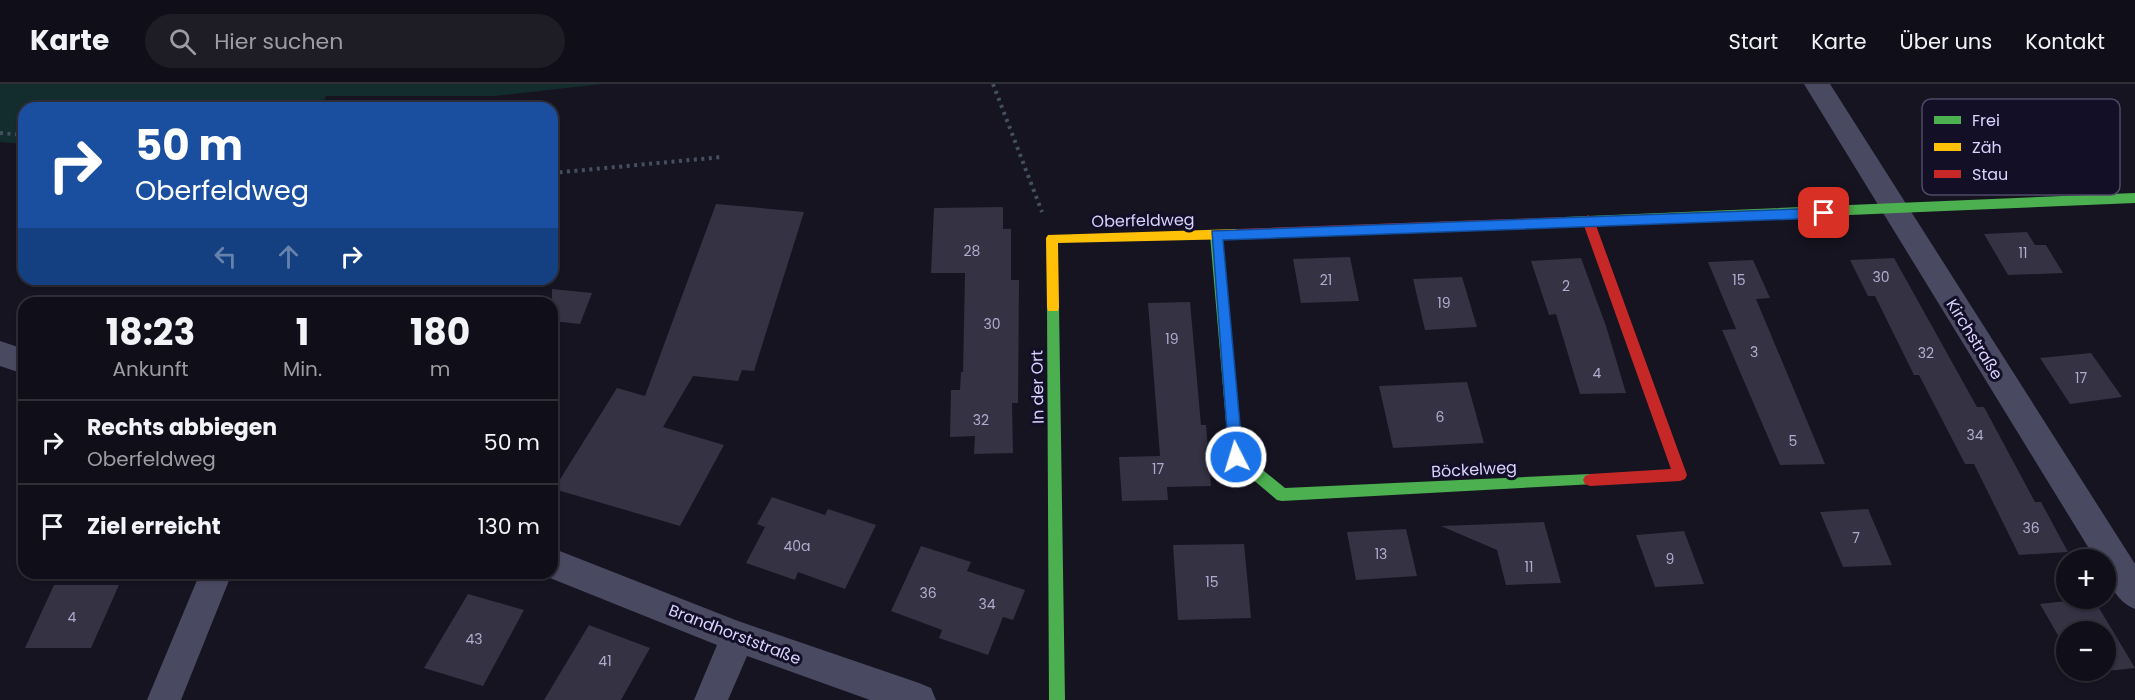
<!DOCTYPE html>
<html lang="de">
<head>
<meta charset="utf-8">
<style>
	body { margin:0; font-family:Poppins,sans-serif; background:#1e1d26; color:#f1f3f6; height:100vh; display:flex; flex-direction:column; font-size:22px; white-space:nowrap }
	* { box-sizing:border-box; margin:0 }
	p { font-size:20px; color:#9c9ca2 }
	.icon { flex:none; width:33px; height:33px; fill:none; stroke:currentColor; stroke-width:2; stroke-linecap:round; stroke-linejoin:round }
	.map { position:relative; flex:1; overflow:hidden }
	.drawer { position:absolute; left:18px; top:213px; width:540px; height:282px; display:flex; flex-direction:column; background:#100f19; border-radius:18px; box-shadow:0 2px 4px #0004,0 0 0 2px #302f38 }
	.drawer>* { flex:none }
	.banner { position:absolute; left:18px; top:18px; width:540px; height:183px; border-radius:18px; box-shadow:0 2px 4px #0004,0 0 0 2px #302f38; background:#1a4fa0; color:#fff; overflow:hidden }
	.controls { position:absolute; left:2056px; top:465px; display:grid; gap:12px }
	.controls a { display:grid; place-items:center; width:60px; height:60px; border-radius:50%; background:#100f19; box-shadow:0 2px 4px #0004,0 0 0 2px #302f38; font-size:30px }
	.pin { position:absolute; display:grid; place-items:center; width:51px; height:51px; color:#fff; margin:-26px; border-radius:12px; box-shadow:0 3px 9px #0006 }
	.me { position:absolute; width:66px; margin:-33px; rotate:355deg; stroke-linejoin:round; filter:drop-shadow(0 0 4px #0008) }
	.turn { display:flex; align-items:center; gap:21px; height:126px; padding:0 18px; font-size:27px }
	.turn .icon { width:78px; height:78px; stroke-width:2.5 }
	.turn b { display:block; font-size:42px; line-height:51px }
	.lanes { display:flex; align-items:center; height:57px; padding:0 18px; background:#0003; justify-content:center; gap:30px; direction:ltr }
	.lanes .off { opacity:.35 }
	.eta { display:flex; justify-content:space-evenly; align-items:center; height:102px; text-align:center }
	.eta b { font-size:36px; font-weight:700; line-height:42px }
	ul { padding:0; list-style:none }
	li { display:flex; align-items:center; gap:18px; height:84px; padding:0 18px; border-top:2px solid #302f38 }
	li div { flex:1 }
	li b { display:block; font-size:22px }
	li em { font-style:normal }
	header { display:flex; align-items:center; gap:36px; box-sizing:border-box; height:84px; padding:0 30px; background:#100f19; border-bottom:2px solid #302f38 }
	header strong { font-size:28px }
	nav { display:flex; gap:33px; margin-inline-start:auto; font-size:21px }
	.search { width:420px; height:54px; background:#1e1d26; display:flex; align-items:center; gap:15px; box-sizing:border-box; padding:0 21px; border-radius:33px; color:#9c9ca2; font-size:22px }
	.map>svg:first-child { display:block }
</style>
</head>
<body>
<header>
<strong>Karte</strong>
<div class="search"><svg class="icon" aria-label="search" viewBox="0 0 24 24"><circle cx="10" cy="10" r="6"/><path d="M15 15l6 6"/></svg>Hier suchen</div>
<nav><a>Start</a><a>Karte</a><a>Über uns</a><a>Kontakt</a></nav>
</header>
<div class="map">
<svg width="2135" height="616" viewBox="0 0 2135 616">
	<rect width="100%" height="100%" fill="#161421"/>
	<!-- green -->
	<path fill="#132c2d" d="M0,0H602L494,12H326L321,24H24V60L0,58Z"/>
	<!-- building -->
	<path fill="#343243" d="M716,120L804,128L754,287L742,286L738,297L693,292L663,343L724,361L680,442L554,405L617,304L645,312Z
		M1003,123V145H1011V196H1019L1018,319H1012L1013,369L974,370L975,352L950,353L951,306H960L961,288H963L965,189H931L934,124Z
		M2027,148L2035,161H2046L2063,189L2008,191L1984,150Z
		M1350,173L1359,217L1301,219L1293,175Z
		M1581,174L1606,242L1626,309L1580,310L1556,230L1549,231L1531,177Z
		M1894,174L1977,323H1984L2035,418H2041L2068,468L2019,471L1974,380H1965L1919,291H1914L1875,212H1868L1850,176Z
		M1753,176L1770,214L1756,215L1825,380L1780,381L1722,246L1736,245L1708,178Z
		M1462,193L1477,243L1425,246L1413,195Z
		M552,205L592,209L580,240L552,237Z
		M1190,218L1201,341H1206L1211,402L1167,403L1168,416L1122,417L1119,373L1160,372L1148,219Z
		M2091,269L2122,313L2070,320L2040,274Z
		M1467,298L1484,359L1393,364L1379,302Z
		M772,413L825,431L828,425L876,441L845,505L798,488L795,496L746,479L765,443L757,440Z
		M1868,425L1892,481L1843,483L1820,428Z
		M1544,438L1561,499L1506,501L1497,466L1441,442Z
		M1406,445L1417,492L1356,496L1347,448Z
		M1684,447L1704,500L1655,503L1636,451Z
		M1244,460L1251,534L1178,536L1173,461Z
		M921,462L971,478L967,487L1025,506L1013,536L1003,533L988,571L939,554L942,546L891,527Z
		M54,501H119L91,564H25Z
		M468,510L524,526L483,602L424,584Z
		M2093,514L2135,584L2080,590L2078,586H2106V548H2067V567L2040,520Z
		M589,541L650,564L621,616H544Z"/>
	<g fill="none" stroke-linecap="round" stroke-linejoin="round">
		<!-- path -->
		<path stroke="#44505f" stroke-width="4" stroke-dasharray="3 4.5" stroke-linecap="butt" d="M993,0L1042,128
			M0,49L24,51
			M552,89L722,73"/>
		<!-- street -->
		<path fill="#4a4962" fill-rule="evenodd" d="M1804,0H1830L2135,480V525C2115,517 2106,496 2106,476H2096Z
			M0,257L24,265V290L0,282Z
			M552,464L738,537L919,599L931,604L936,616H870L747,572L728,616H694L717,561L540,490L552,489Z
			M200,489H232L181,616H147Z"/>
		<!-- fast -->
		<path fill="#4caf50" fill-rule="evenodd" d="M2135,109V119L1564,143L1558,138L1564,133Z
			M1216,146L1222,151L1243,370L1285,404L1590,390L1595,392L1597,396L1595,400L1282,417L1277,416L1231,377L1229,373L1210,151Z
			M1053,218L1058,219L1059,223L1065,616H1049L1047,223L1048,219Z"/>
		<!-- slow -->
		<path fill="#ffc107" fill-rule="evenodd" d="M1237,145L1243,150L1237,155L1058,159L1059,223L1058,227H1048L1047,223L1046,154L1048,151Z"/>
		<!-- jam -->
		<path fill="#c62828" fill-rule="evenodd" d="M1588,131L1594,136L1687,391L1685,395L1680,397L1590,402L1585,400L1583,396L1585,392L1590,390L1671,385L1582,136Z
			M1564,133L1570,138L1564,143L1237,155L1231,150L1237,145Z"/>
	</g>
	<!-- route -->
	<path fill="#1a73e8" stroke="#114b97" stroke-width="1.5" d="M1824,124L1830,129L1824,134L1223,156L1243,373L1236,379L1229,373L1212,147Z"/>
	<g text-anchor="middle" stroke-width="6" stroke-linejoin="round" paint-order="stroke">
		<!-- number labels -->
		<g font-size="14" fill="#b0acd0">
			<text x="972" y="172">28</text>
			<text x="2023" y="174">11</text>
			<text x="1881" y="198">30</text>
			<text x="1326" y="201">21</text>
			<text x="1739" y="201">15</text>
			<text x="1566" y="207">2</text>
			<text x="1444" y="224">19</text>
			<text x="992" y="245">30</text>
			<text x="1172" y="260">19</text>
			<text x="1754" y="273">3</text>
			<text x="1926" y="274">32</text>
			<text x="1597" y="294">4</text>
			<text x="2081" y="299">17</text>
			<text x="1440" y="338">6</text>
			<text x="981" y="341">32</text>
			<text x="1975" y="356">34</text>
			<text x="1793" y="362">5</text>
			<text x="1158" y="390">17</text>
			<text x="2031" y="449">36</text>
			<text x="1856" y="459">7</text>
			<text x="797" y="467">40a</text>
			<text x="1381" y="475">13</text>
			<text x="1670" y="480">9</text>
			<text x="1529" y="488">11</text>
			<text x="1212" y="503">15</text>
			<text x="928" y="514">36</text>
			<text x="987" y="525">34</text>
			<text x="72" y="538">4</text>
			<text x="474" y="560">43</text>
			<text x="605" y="582">41</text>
		</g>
		<!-- street labels -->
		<g font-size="16" fill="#d9d4ff" stroke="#130f26">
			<text transform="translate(1143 136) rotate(-1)" y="6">Oberfeldweg</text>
			<text transform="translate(1975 255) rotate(58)" y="6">Kirchstraße</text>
			<text transform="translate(1037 303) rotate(-91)" y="6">In der Ort</text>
			<text transform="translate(1474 385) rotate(-3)" y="6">Böckelweg</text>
			<text transform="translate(735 550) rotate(21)" y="6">Brandhorststraße</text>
		</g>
	</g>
	<!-- legend -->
	<rect x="1922" y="15" width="198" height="96" rx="9" fill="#130f26" stroke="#4e4a67" stroke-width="1.5"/>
	<rect x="1934" y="32" width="27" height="8" fill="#4caf50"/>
	<rect x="1934" y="59" width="27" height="8" fill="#ffc107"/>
	<rect x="1934" y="86" width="27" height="8" fill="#c62828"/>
	<g font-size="16" fill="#d9d4ff">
		<text x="1972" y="42">Frei</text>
		<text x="1972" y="69">Zäh</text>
		<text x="1972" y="96">Stau</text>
	</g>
</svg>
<div class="controls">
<a>+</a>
<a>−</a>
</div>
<div class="pin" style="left:1824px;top:129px;background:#d93025"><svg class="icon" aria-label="arrive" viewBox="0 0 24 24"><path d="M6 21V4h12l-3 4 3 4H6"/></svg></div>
<svg class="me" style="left:1236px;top:373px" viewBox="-20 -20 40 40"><circle r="17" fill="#1a73e8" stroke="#fff" stroke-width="3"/><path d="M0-11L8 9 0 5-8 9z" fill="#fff"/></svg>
<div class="banner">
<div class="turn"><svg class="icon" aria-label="right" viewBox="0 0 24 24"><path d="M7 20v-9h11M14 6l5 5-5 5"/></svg><div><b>50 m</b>Oberfeldweg</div></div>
<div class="lanes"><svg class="icon off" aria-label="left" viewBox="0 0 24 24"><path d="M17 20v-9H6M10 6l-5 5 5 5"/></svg><svg class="icon off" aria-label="ahead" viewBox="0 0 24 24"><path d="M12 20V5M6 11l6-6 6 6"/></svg><svg class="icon" aria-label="right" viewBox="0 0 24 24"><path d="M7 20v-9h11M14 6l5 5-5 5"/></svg></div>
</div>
<section class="drawer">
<div class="eta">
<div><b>18:23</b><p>Ankunft</p></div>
<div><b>1</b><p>Min.</p></div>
<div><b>180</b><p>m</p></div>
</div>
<ul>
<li><svg class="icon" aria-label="right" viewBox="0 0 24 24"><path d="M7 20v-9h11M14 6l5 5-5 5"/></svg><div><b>Rechts abbiegen</b><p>Oberfeldweg</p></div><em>50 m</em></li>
<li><svg class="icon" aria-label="arrive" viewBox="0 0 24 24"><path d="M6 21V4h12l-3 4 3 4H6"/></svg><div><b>Ziel erreicht</b></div><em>130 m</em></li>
</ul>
</section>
</div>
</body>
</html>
